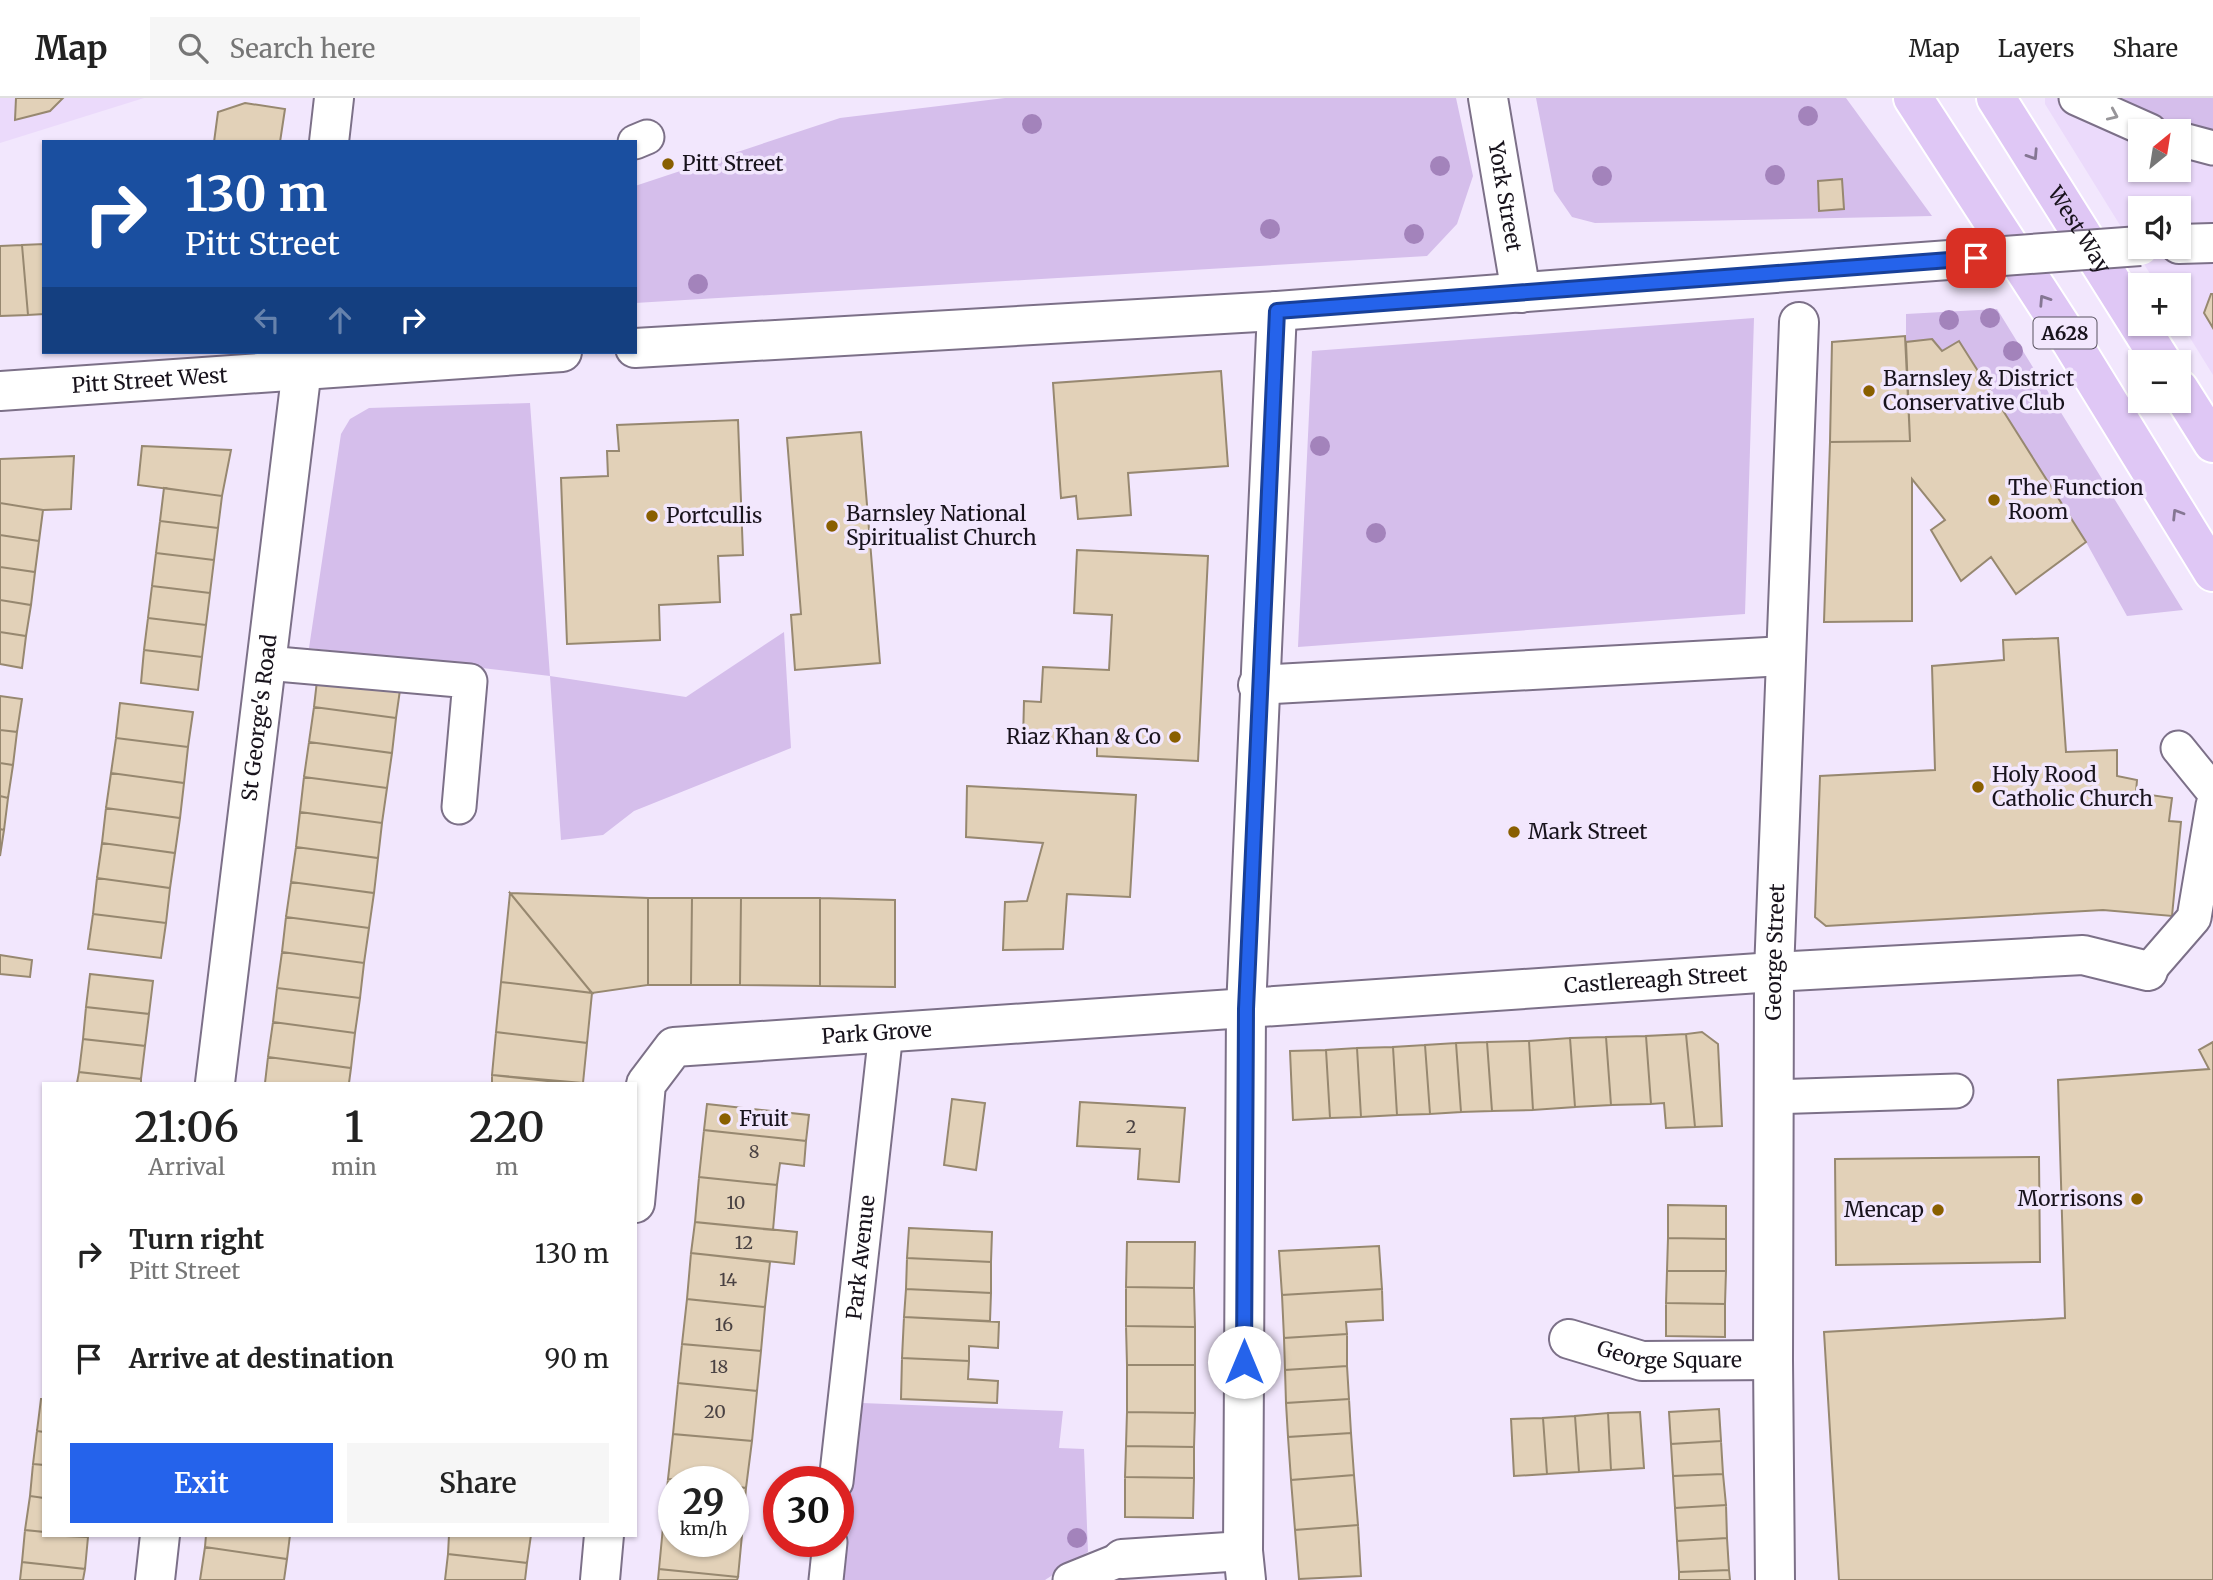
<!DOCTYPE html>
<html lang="en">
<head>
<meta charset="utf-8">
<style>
	body { margin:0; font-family:Merriweather,serif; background:#f6f6f6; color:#222; height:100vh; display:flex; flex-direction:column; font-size:26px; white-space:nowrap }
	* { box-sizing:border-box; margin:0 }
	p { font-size:23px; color:#767676 }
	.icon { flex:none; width:38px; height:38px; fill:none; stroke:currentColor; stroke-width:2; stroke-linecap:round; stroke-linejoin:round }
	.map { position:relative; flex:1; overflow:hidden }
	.sheet { position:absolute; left:42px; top:984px; width:595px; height:455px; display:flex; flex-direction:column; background:#fff; border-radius:0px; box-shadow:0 2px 5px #0004 }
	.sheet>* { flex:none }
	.banner { position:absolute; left:42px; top:42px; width:595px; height:214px; border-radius:0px; box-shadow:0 2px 5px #0004; background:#1a4fa0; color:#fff; overflow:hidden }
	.needle { width:46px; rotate:30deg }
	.buttons { position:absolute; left:2128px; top:21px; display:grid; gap:14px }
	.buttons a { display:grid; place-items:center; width:63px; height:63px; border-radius:0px; background:#fff; box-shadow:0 2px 5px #0004; font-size:35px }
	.speed { position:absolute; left:658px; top:1368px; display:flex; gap:14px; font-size:35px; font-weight:700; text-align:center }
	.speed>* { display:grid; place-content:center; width:91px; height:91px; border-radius:50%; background:#fff; box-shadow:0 2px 5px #0004; line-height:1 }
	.speed small { font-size:18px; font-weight:400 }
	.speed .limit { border:10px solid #d22; background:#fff; color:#111 }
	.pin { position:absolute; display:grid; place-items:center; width:60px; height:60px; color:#fff; margin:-30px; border-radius:14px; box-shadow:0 4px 10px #0006 }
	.me { position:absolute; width:77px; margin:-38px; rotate:0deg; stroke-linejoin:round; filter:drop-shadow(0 0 5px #0008) }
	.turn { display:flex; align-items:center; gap:24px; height:147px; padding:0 28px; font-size:32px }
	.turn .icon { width:91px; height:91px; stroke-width:2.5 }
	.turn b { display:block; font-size:49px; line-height:60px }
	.lanes { display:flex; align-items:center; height:66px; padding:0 28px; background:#0003; justify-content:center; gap:35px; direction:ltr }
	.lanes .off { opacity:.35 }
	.eta { display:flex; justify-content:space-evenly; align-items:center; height:119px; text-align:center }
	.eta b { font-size:42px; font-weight:600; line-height:49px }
	.action { display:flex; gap:14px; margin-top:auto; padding:14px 28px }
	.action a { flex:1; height:80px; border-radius:0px; background:#2563eb; color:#fff; font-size:28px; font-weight:600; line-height:80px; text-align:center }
	.action a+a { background:#f6f6f6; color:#222 }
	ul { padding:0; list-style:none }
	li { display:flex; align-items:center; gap:21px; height:105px; padding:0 28px }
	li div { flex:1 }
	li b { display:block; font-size:26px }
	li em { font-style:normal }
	header { display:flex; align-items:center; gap:42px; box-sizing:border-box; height:98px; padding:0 35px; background:#fff; border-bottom:2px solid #e0e0e0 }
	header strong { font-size:33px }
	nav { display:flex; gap:38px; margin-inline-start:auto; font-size:24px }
	.search { width:490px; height:63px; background:#f6f6f6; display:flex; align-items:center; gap:18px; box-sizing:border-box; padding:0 24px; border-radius:0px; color:#767676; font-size:26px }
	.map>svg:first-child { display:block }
</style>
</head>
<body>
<header>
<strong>Map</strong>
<div class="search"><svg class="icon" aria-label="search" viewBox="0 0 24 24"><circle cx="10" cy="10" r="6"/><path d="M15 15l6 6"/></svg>Search here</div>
<nav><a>Map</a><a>Layers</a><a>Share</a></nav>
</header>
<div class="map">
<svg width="2213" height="1482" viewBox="0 0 2213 1482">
	<rect width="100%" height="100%" fill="#f2e7fd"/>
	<!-- built -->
	<path fill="#ebdafb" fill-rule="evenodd" d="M0,0H144L0,45Z
		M2045,0H2213V277L2179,222V187H2157L2045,6ZM2140,33H2179V72H2140ZM2140,110H2179V149H2140Z"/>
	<!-- green -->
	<path fill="#d5beeb" d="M1005,0H1456L1473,78L1457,126L1427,158L635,205V88L840,20Z
		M1536,0H1846L1932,118L1595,125L1572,119L1554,93Z
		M2120,0H2213V35L2168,23Z
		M1997,211L2183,512L2127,518L2086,444L1959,243L1942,253L1931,241L1906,244V216Z
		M1754,220L1745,516L1298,549L1312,253Z
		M530,305L550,578L686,599L784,534L791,650L634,713L603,737L561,742L550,578L309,550L341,336L350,321L369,310Z
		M862,1305L1063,1313L1059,1350L1084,1351L1088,1454L1045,1482H833L841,1465Z"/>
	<!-- building -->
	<path fill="#e2d1b8" stroke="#978870" stroke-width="2" d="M16,0H63L50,13L15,22Z
		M245,5L285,11L280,44H214L218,14Z
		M1842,81L1844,111L1819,113L1818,83Z
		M44,146V216L28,217L22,147Z
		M22,147L28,217L0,218V148Z
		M2211,196H2213V230L2204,215Z
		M1905,238L1910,343L1830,344L1832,244Z
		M1932,241L1942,253L1959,243L2086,444L2016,496L1991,459L1961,483L1931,432L1945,422L1912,381V523L1824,524L1830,344L1910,343L1906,244Z
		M1221,273L1228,368L1128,375L1131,417L1078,421L1076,398L1061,400L1053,285Z
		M738,322L743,457L718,458L720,504L659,507L660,542L567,546L561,380L608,378L607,353H619L617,327Z
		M861,334L880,565L795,572L791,517L801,516L787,340Z
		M142,348L231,352L222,398L138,387Z
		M74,358L71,411L43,412L0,405V361Z
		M164,390L222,398L218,430L160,423Z
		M0,405L43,412L39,443L0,437Z
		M160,423L218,430L214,462L156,455Z
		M0,437L39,443L35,474L0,469Z
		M1077,452L1208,458L1198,663L1097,658V647L1023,643L1024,603L1041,604L1043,569L1109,572L1112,517L1074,515Z
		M156,455L214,462L210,495L152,488Z
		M0,469L35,474L31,507L0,502Z
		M152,488L210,495L206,527L148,520Z
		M0,502L31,507L26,538L0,534Z
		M148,520L206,527L202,559L144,552Z
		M0,534L26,538L22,570L0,566Z
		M2058,540L2066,654L2117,652V678L2137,682L2136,695L2172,700L2169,723L2181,724L2172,818L2103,812L1826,828L1815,819L1820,678L1935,672L1932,568L2004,562L2003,542Z
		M144,552L202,559L198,592L141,585Z
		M318,574L401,585L396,620L314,609Z
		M0,598L22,601L17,634L0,632Z
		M120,605L193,614L188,649L116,640Z
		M314,609L396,620L392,655L309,644Z
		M0,632L17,634L13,667L0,665Z
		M116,640L188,649L184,685L111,675Z
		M309,644L392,655L387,690L304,679Z
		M0,665L13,667L8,700L0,698Z
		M111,675L184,685L180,720L106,710Z
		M304,679L387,690L382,725L300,714Z
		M967,688L1136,697L1130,799L1067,796L1063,851L1003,852L1005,804L1027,803L1043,745L966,739Z
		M0,698L8,700L4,732L0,731Z
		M106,710L180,720L175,755L102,745Z
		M300,714L382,725L378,760L296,749Z
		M0,731L4,732L0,758Z
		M102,745L175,755L170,790L97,780Z
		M296,749L378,760L374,795L291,784Z
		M97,780L170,790L166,825L93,816Z
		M291,784L374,795L369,830L286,819Z
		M510,795L648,800V887L592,895Z
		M510,795L592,895L501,884Z
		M648,800H692L691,887H648Z
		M692,800H741L740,887H691Z
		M741,800H820V888L740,887Z
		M820,800L895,802V889L820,888Z
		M93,816L166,825L161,860L88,851Z
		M286,819L369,830L364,865L282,854Z
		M282,854L364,865L360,900L277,890Z
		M0,857L32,862L30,879L0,876Z
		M90,876L153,883L149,916L86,909Z
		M501,884L592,895L587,945L496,934Z
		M277,890L360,900L355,935L273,924Z
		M86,909L149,916L145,948L83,941Z
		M273,924L355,935L351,970L268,959Z
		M496,934L587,945L583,985L492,977Z
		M1702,934L1718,946L1722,1028L1695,1029L1686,936Z
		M1686,936L1695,1029L1666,1030L1664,1005L1651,1006L1646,938Z
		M1646,938L1651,1006L1611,1007L1606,939Z
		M1606,939L1611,1007L1575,1009L1570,940Z
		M1570,940L1575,1009L1533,1012L1529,943Z
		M83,941L145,948L141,981L79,974Z
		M1529,943L1533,1012L1492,1013L1487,944Z
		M1487,944L1492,1013L1461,1014L1456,945Z
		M2213,944V1482H1839L1824,1234L2065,1220L2058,982L2209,971L2199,952Z
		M1456,945L1461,1014L1430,1016L1425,947Z
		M1425,947L1430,1016L1397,1017L1393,949Z
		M1393,949L1397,1017L1361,1019L1357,950Z
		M1357,950L1361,1019L1330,1020L1326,952Z
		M1326,952L1330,1020L1293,1022L1290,953Z
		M268,959L351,970L349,985H265Z
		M79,974L141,981V985H77Z
		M492,977L566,985H492Z
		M952,1001L985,1005L976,1072L944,1067Z
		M1080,1004L1185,1010L1179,1084L1138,1081L1140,1051L1077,1048Z
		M707,1006L809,1017L806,1043L704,1032Z
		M704,1032L806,1043L804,1068L780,1065L777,1087L699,1079Z
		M2039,1059L2040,1164L1836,1167L1835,1061Z
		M699,1079L777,1087L773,1132L695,1124Z
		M1668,1107L1726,1108V1141L1668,1140Z
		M695,1124L797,1134L794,1166L691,1155Z
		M909,1130L992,1134L991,1164L907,1160Z
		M1668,1140L1726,1141V1173H1667Z
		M1127,1144H1195L1194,1190L1126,1189Z
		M1379,1148L1382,1191L1282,1197L1279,1153Z
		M691,1155L770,1164L765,1209L687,1201Z
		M907,1160L991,1164V1195L906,1191Z
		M1667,1173H1726L1725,1206L1666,1205Z
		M1126,1189L1194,1190L1195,1229L1126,1228Z
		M906,1191L991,1195L990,1223L904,1219Z
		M1382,1191L1383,1222L1346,1224L1347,1236L1284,1240L1282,1197Z
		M687,1201L765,1209L761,1253L682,1246Z
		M1666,1205L1725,1206V1239L1666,1238Z
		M904,1219L999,1224L998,1250L969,1248V1263L902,1260Z
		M1126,1228L1195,1229V1267H1127Z
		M1347,1236V1268L1285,1272L1284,1240Z
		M682,1246L761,1253L757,1293L678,1285Z
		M902,1260L969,1263L968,1281L998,1283L997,1305L901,1301Z
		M1127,1267H1195V1315L1127,1314Z
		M1347,1268L1349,1301L1286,1305L1285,1272Z
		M678,1285L757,1293L752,1343L673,1336Z
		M41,1301H44V1334L37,1333Z
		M1349,1301L1351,1335L1288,1339L1286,1305Z
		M1719,1311L1721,1343L1671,1346L1669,1314Z
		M1127,1314L1195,1315L1194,1349L1126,1348Z
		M1640,1314L1644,1370L1611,1372L1608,1315Z
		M1608,1315L1611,1372L1579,1374L1575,1318Z
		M1575,1318L1579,1374L1547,1376L1543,1320Z
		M1543,1320L1547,1376L1514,1378L1511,1321Z
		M37,1333L44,1334V1367L33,1366Z
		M1351,1335L1354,1377L1291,1382L1288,1339Z
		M673,1336L752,1343L746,1390L733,1388V1384L668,1381Z
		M1721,1343L1723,1376L1673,1378L1671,1346Z
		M1126,1348L1194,1349V1380L1125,1379Z
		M33,1366L44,1367V1400L30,1398Z
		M1723,1376L1726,1407L1675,1410L1673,1378Z
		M1354,1377L1358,1427L1295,1432L1291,1382Z
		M1125,1379L1194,1380L1193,1420L1125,1419Z
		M668,1381L695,1384H674V1430L663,1429Z
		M733,1388L746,1390L742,1437H733Z
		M30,1398L44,1400V1434L25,1432Z
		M1726,1407L1727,1440L1677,1443L1675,1410Z
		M1358,1427L1361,1478L1299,1481L1295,1432Z
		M663,1429L674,1430V1444H733V1437H742L738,1479L659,1471Z
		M25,1432L44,1434V1437L88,1439L85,1471L22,1464Z
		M206,1437H290L287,1461L205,1449Z
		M449,1437H531L527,1465L448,1456Z
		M1727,1440L1729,1472L1679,1474L1677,1443Z
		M205,1449L287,1461L284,1482H200Z
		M448,1456L527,1465L525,1482H445Z
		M22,1464L85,1471L83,1482H20Z
		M659,1471L738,1479L737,1482H658Z
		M1729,1472L1730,1482H1679V1474Z"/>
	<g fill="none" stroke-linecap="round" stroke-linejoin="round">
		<defs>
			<g id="lane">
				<path d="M2076,0L2150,33"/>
				<path d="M2179,41L2213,50"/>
				<path d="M635,44L647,39"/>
				<path d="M266,565L470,583L459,709"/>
				<path d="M2178,650L2213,693"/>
				<path d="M2148,873L2194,820L2213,707"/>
				<path d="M1772,999L1956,993"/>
				<path id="s1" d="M836,1384L886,934"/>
				<path d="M826,1482L830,1444"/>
				<path d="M1070,1482L1122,1461"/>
			</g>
			<g id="street">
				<path id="s2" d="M1488,0L1521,195"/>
				<path d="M329,44L334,0"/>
				<path d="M2179,146L2213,145"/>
				<path d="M635,250L1277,213L1840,170"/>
				<path id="s3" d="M0,293L562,254"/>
				<path d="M1258,587L1785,558"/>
				<path id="s4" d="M215,985L304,254"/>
				<path id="s5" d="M635,1105L646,986L674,949L1774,874L2083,857L2148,873"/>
				<path id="s6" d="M1569,1241L1642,1263L1773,1262"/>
				<path d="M1122,1461L1243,1453"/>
				<path d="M155,1482L160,1437"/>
				<path d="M600,1482L604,1437"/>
				<path d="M1246,1482L1243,1453L1246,911L1277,213"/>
				<path id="s7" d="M1775,1482L1773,1262L1774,874L1799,224"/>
			</g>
			<g id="highway">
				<path d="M1913,0L2072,245L2213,474"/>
				<path id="s8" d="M1996,0L2162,264"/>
				<path d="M2179,291L2213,345"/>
			</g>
		</defs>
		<!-- lane casing -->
		<use href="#lane" stroke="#7c7088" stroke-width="37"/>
		<!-- street casing -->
		<use href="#street" stroke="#7c7088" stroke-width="42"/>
		<!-- highway casing -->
		<use href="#highway" stroke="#fff" stroke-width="42"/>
		<!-- lane -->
		<use href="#lane" stroke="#fff" stroke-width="33"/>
		<!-- street -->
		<use href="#street" stroke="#fff" stroke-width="38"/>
		<!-- highway -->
		<use href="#highway" stroke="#dfc7f5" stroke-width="38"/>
		<defs>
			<path id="street-bridge" d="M1840,170L2140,148"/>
		</defs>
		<!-- street-bridge casing -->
		<use href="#street-bridge" stroke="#7c7088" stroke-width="42" stroke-linecap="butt"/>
		<!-- street-bridge -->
		<use href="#street-bridge" stroke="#fff" stroke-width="38"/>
	</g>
	<!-- trees -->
	<g fill="#a383bb">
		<circle cx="1808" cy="18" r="10"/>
		<circle cx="1032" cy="26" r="10"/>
		<circle cx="1440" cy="68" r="10"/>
		<circle cx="1775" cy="77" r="10"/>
		<circle cx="1602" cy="78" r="10"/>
		<circle cx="1270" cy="131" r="10"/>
		<circle cx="1414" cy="136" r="10"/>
		<circle cx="698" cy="186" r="10"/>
		<circle cx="1990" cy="220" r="10"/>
		<circle cx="1949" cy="222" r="10"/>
		<circle cx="2013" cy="253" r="10"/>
		<circle cx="1320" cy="348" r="10"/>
		<circle cx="1376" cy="435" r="10"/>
		<circle cx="1077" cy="1440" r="10"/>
	</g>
	<!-- one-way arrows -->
	<defs><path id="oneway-chevron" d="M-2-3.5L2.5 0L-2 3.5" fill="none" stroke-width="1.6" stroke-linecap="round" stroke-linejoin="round" transform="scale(1.75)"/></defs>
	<use stroke="#979599" href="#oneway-chevron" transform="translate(2113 17) rotate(24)"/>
	<g stroke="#857693">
		<use href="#oneway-chevron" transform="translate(2033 57) rotate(57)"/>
		<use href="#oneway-chevron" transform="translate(2044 202) rotate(-123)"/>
		<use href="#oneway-chevron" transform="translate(2177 416) rotate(-122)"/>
	</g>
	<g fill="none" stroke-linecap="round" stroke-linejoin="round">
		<defs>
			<path id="route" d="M1244,1264L1246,911L1277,213L1976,160"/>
		</defs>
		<!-- route casing -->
		<use href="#route" stroke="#184099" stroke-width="18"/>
		<!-- route -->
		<use href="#route" stroke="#2563eb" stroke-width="12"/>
	</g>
	<!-- markers -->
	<g fill="#895f00" stroke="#f2e7fd" stroke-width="2.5">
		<circle cx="668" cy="66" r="7"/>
		<circle cx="1869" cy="293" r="7"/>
		<circle cx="1994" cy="402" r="7"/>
		<circle cx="652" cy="418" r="7"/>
		<circle cx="832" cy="428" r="7"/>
		<circle cx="1175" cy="639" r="7"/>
		<circle cx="1978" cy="689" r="7"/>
		<circle cx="1514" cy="734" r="7"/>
		<circle cx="725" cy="1021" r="7"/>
		<circle cx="2137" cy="1101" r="7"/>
		<circle cx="1938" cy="1112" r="7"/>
	</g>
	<g text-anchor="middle" stroke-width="7" stroke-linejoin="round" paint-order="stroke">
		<!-- number labels -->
		<g font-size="18" fill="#4a4243">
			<text x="1131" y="1035">2</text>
			<text x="754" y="1060">8</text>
			<text x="736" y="1111">10</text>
			<text x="744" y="1151">12</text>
			<text x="728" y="1188">14</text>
			<text x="724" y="1233">16</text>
			<text x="719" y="1275">18</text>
			<text x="715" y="1320">20</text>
		</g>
		<!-- shield labels -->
		<rect fill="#f2e7fd" stroke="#595360" stroke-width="2" x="2033.5" y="219.5" width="63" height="31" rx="5"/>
		<g font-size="19" font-weight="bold" fill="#18131c">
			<text x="2065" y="242">A628</text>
		</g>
		<!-- poi labels -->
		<g font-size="21" fill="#18131c" stroke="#f2e7fd" text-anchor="start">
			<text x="682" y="73">Pitt Street</text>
			<text x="1883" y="288">Barnsley &amp; District<tspan x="1883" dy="24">Conservative Club</tspan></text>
			<text x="2008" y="397">The Function<tspan x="2008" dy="24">Room</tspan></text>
			<text x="846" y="423">Barnsley National<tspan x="846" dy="24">Spiritualist Church</tspan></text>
			<text x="666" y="425">Portcullis</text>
			<text x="1161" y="646" text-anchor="end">Riaz Khan &amp; Co</text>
			<text x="1992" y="684">Holy Rood<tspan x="1992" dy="24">Catholic Church</tspan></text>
			<text x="1528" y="741">Mark Street</text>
			<text x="739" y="1028">Fruit</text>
			<text x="2123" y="1108" text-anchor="end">Morrisons</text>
			<text x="1924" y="1119" text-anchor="end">Mencap</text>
		</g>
		<!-- street labels -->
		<g font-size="21" fill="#18131c" stroke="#f2e7fd">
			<text dy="7" stroke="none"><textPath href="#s2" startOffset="100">York Street</textPath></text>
			<text dy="7" stroke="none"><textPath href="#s8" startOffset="156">West Way</textPath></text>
			<text dy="7" stroke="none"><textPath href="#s3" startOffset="150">Pitt Street West</textPath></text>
			<text dy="7" stroke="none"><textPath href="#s4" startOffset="368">St George's Road</textPath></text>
			<text dy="7" stroke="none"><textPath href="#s7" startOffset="628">George Street</textPath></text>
			<text dy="7" stroke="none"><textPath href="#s5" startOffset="1150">Castlereagh Street</textPath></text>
			<text dy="7" stroke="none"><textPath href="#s5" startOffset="369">Park Grove</textPath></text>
			<text dy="7" stroke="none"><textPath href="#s1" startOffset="226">Park Avenue</textPath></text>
			<text dy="7" stroke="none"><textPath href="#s6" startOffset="103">George Square</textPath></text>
		</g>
	</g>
</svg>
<div class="buttons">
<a><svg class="needle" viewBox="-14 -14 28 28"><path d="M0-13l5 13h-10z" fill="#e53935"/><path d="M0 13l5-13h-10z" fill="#767676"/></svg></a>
<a><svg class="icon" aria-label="sound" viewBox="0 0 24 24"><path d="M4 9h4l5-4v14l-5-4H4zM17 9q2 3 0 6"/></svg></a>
<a>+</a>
<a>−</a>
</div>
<div class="speed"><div>29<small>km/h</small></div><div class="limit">30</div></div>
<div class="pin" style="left:1976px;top:160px;background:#d93025"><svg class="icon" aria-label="arrive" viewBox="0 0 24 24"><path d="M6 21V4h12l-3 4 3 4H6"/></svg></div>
<svg class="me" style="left:1244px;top:1264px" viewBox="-20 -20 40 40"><circle r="19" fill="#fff"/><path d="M0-13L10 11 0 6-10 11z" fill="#2563eb"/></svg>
<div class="banner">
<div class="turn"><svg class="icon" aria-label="right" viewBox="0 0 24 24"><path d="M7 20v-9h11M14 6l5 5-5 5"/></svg><div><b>130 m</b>Pitt Street</div></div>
<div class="lanes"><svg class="icon off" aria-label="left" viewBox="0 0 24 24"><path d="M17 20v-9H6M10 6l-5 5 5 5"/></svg><svg class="icon off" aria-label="ahead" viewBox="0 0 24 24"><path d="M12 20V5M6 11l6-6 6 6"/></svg><svg class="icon" aria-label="right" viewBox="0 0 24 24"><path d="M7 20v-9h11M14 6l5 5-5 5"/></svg></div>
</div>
<section class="sheet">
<div class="eta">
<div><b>21:06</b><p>Arrival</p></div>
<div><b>1</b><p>min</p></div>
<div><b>220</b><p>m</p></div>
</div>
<ul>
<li><svg class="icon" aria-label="right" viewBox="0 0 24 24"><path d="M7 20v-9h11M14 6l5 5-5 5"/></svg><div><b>Turn right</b><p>Pitt Street</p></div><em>130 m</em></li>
<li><svg class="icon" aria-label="arrive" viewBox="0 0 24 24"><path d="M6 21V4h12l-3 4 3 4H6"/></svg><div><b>Arrive at destination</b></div><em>90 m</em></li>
</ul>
<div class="action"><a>Exit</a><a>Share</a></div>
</section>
</div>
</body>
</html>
